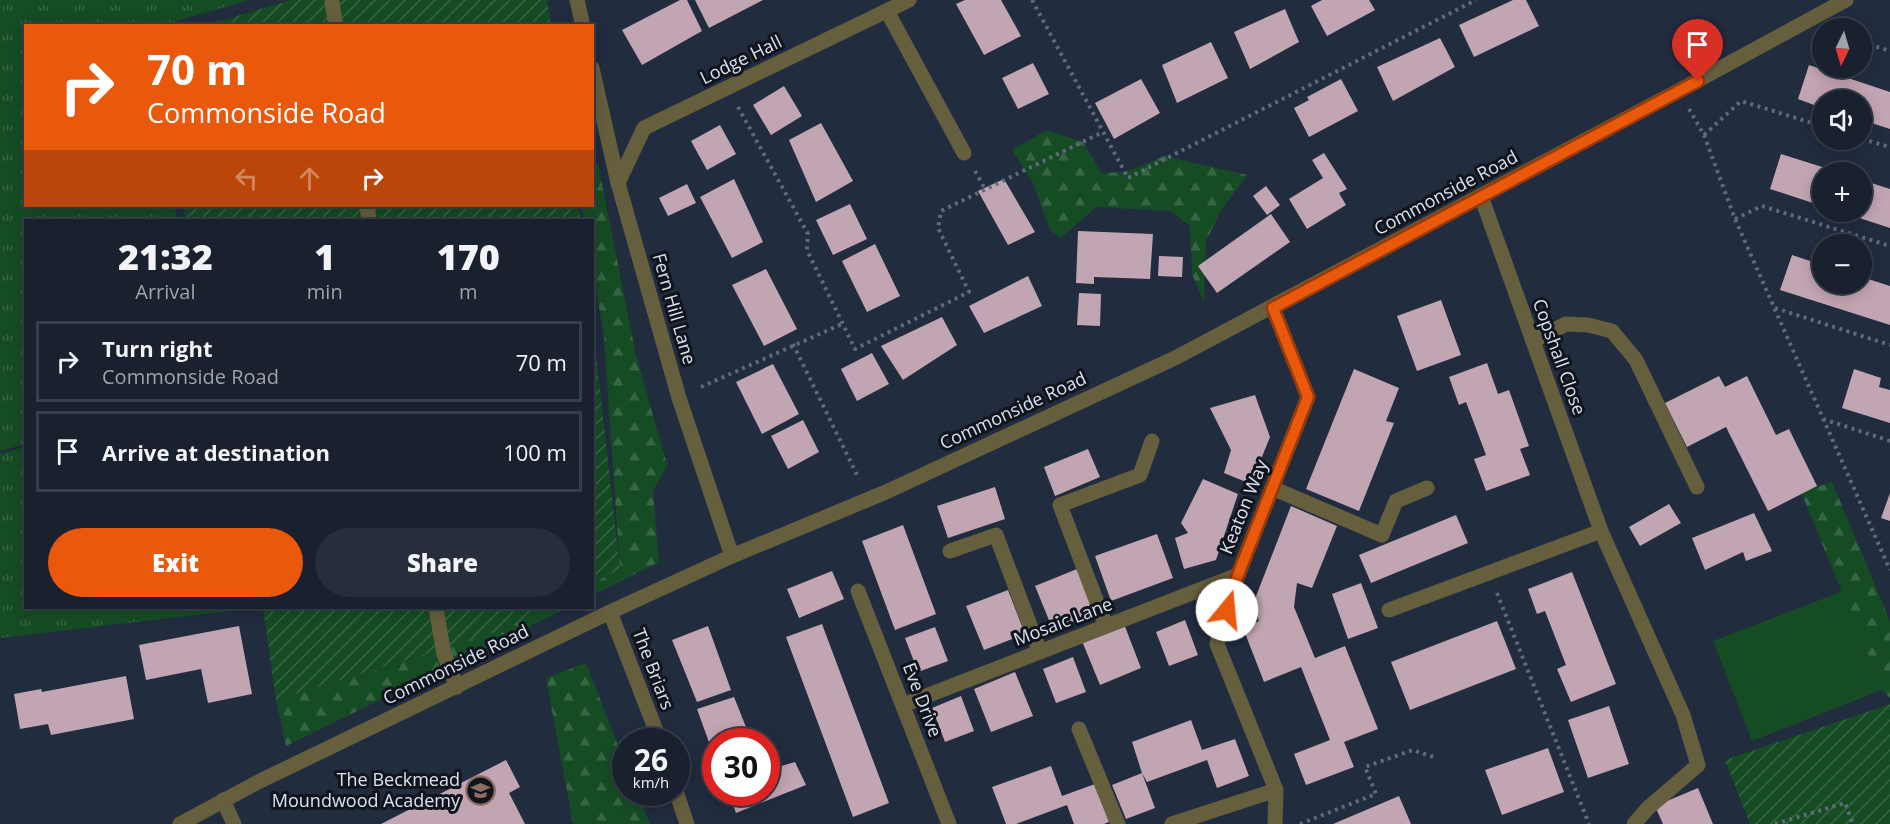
<!DOCTYPE html>
<html lang="en">
<head>
<meta charset="utf-8">
<style>
	body { margin:0; font-family:"Open Sans",sans-serif; background:#262e3b; color:#f1f3f6; height:100vh; display:flex; flex-direction:column; font-size:22px; white-space:nowrap }
	* { box-sizing:border-box; margin:0 }
	p { font-size:20px; color:#9fa3aa }
	.icon { flex:none; width:33px; height:33px; fill:none; stroke:currentColor; stroke-width:2; stroke-linecap:round; stroke-linejoin:round }
	.map { position:relative; flex:1; overflow:hidden }
	.details { position:absolute; left:24px; top:219px; width:570px; height:390px; display:flex; flex-direction:column; background:#19212f; border-radius:0px; box-shadow:0 3px 15px #0003,0 0 0 2px #373e4b }
	.details>* { flex:none }
	.banner { position:absolute; left:24px; top:24px; width:570px; height:183px; border-radius:0px; box-shadow:0 3px 15px #0003,0 0 0 2px #373e4b; background:#ea580c; color:#fff; overflow:hidden }
	.needle { width:39px; rotate:185deg }
	.fabs { position:absolute; left:1812px; top:18px; display:grid; gap:12px }
	.fabs a { display:grid; place-items:center; width:60px; height:60px; border-radius:50%; background:#19212f; box-shadow:0 3px 15px #0003,0 0 0 2px #373e4b; font-size:30px }
	.speed { position:absolute; left:612px; top:728px; display:flex; gap:12px; font-size:30px; font-weight:700; text-align:center }
	.speed>* { display:grid; place-content:center; width:78px; height:78px; border-radius:50%; background:#19212f; box-shadow:0 3px 15px #0003,0 0 0 2px #373e4b; line-height:1 }
	.speed small { font-size:15px; font-weight:400 }
	.speed .limit { border:9px solid #d22; background:#fff; color:#111 }
	.pin { position:absolute; display:grid; place-items:center; width:51px; height:51px; color:#fff; margin:-62px -26px; border-radius:50% 50% 50% 0; rotate:-45deg; box-shadow:0 0 6px #0007 }
	.pin .icon { rotate:45deg }
	.me { position:absolute; width:66px; margin:-33px; rotate:17deg; stroke-linejoin:round; filter:drop-shadow(0 0 4px #0008) }
	.turn { display:flex; align-items:center; gap:21px; height:126px; padding:0 24px; font-size:27px }
	.turn .icon { width:78px; height:78px; stroke-width:2.5 }
	.turn b { display:block; font-size:42px; line-height:51px }
	.lanes { display:flex; align-items:center; height:57px; padding:0 24px; background:#0003; justify-content:center; gap:30px; direction:ltr }
	.lanes .off { opacity:.35 }
	.eta { display:flex; justify-content:space-evenly; align-items:center; height:102px; text-align:center }
	.eta b { font-size:36px; font-weight:800; line-height:42px }
	.action { display:flex; gap:12px; margin-top:auto; padding:12px 24px }
	.action a { flex:1; height:69px; border-radius:36px; background:#ea580c; color:#fff; font-size:24px; font-weight:800; line-height:69px; text-align:center }
	.action a+a { background:#262e3b; color:#f1f3f6 }
	ul { padding:0; list-style:none }
	li { display:flex; align-items:center; gap:18px; height:81px; margin:0 12px 9px; padding:0 12px; border:3px solid #373e4b; border-radius:0px }
	li div { flex:1 }
	li b { display:block; font-size:22px }
	li em { font-style:normal }
	.map>svg:first-child { display:block }
</style>
</head>
<body>
<div class="map">
<svg width="1890" height="824" viewBox="0 0 1890 824">
	<defs>
		<pattern id="grass-tufts" width="24" height="20" patternUnits="userSpaceOnUse" patternTransform="scale(1.5)"><rect width="24" height="20" fill="#154c24"/><path d="M3 7l-1-3M5 7V3M7 7l1-3M15 17l-1-3M17 17v-4M19 17l1-3" fill="none" stroke="#366644"/></pattern>
		<pattern id="forest-firs" width="22" height="20" patternUnits="userSpaceOnUse" patternTransform="scale(1.5)"><rect width="22" height="20" fill="#154c24"/><path d="M5 1l3.5 6h-7zM16 11l3.5 6h-7z" fill="#366644"/></pattern>
		<pattern id="garden-furrows" width="10" height="10" patternUnits="userSpaceOnUse" patternTransform="scale(1.5)"><rect width="10" height="10" fill="#154c24"/><path d="M-1 1l2-2M0 10L10 0M9 11l2-2" fill="none" stroke="#366644"/></pattern>
	</defs>
	<rect width="100%" height="100%" fill="#212c3f"/>
	<!-- grass -->
	<path fill="url(#grass-tufts)" d="M0,0H249L163,25L26,26V206H174L178,220H26L25,444L0,451Z
		M25,447L26,608H257L0,638V454Z"/>
	<!-- forest -->
	<path fill="url(#forest-firs)" d="M1047,130L1083,142L1101,173L1126,172L1164,156L1247,175L1221,211L1206,241L1204,302L1192,274L1190,226L1170,211L1096,207L1061,238L1050,230L1033,183L1012,150Z
		M598,164L636,355L667,465L653,491L659,562L593,595V583L620,569L604,337L593,272L592,220H584L581,206H592L593,166Z
		M1832,482L1890,621V698L1882,690L1801,492Z
		M544,608H567L286,746L276,700L496,632Z
		M586,663L625,763L626,792H637L650,824H573L546,678Z"/>
	<!-- park -->
	<path fill="#154c24" d="M1843,591L1882,690L1752,741L1713,641Z"/>
	<!-- garden -->
	<path fill="url(#garden-furrows)" d="M292,0H547L551,25L202,26Z
		M183,206H579L581,220H186Z
		M593,327L620,569L593,583H592Z
		M263,608H544L496,632L276,700Z
		M1890,704V824H1750L1725,760Z"/>
	<!-- building -->
	<path fill="#c2a5b2" d="M680,0H687L702,31L642,65L622,30Z
		M695,0H763L709,28Z
		M965,0H1001L1021,36L984,55L956,4Z
		M1322,0H1369L1375,10L1327,36L1311,6Z
		M1513,0H1526L1539,26L1474,57L1459,25Z
		M1285,9L1299,42L1250,69L1234,32Z
		M1440,38L1455,67L1393,101L1377,67Z
		M1211,42L1228,78L1177,103L1162,65Z
		M1033,63L1049,94L1018,109L1002,78Z
		M1809,65L1890,92V129L1862,120V100H1822V108L1798,99Z
		M1141,79L1160,113L1114,139L1095,103Z
		M1341,79L1358,111L1309,137L1294,108L1309,100L1307,97Z
		M784,86L802,116L771,135L753,105Z
		M821,123L853,181L816,202L789,140Z
		M720,125L736,154L707,170L691,141Z
		M1324,153L1347,189L1339,193L1346,205L1307,229L1289,199L1323,178L1312,160Z
		M1781,154L1838,172H1822V206L1770,189Z
		M734,179L763,242L732,258L700,197Z
		M1004,179L1035,232L1008,245L978,191Z
		M1862,180L1890,189V228L1841,212H1862Z
		M687,184L696,203L668,216L659,198Z
		M1266,186L1280,205L1267,215L1253,196Z
		M850,204L867,239L833,255L816,220Z
		M1271,214L1290,242L1217,293L1198,266Z
		M1078,231L1153,234L1150,279L1094,277V284L1076,283Z
		M875,244L900,296L867,312L842,261Z
		M1792,255L1822,265V284H1862V277L1890,286V325L1780,290Z
		M1159,256L1183,257L1182,277L1158,276Z
		M766,269L797,329L764,346L732,285Z
		M1028,276L1042,306L984,333L969,306Z
		M1079,293L1101,294L1100,326L1077,325Z
		M1441,300L1461,355L1417,371L1397,316Z
		M942,317L957,345L903,380L881,346Z
		M872,353L889,384L857,401L841,369Z
		M1487,363L1498,394L1509,390L1529,446L1520,449L1530,475L1486,491L1474,459L1486,455L1466,402L1459,405L1449,377Z
		M773,364L799,414L762,434L736,382Z
		M1354,369L1399,388L1386,421L1394,423L1359,511L1306,489Z
		M1854,369L1881,378L1879,387L1890,390V423L1842,408Z
		M1719,376L1725,387L1747,376L1776,435L1789,429L1817,486L1768,511L1726,427L1687,447L1665,403Z
		M1255,395L1270,437L1251,484L1224,473L1231,450L1210,408Z
		M803,420L819,452L788,469L771,436Z
		M1088,449L1100,477L1055,496L1044,467Z
		M1203,479L1238,494L1216,560L1184,569L1175,538L1188,533L1181,523Z
		M995,487L1005,519L948,538L937,506Z
		M1890,493V521L1881,518Z
		M1669,504L1681,523L1640,546L1629,527Z
		M1291,506L1337,526L1312,588L1297,583L1294,607L1315,658L1345,646L1378,729L1344,742L1354,767L1306,785L1294,754L1330,740L1301,667L1264,682L1243,628L1259,621L1253,604Z
		M1754,513L1772,551L1746,561L1743,552L1705,570L1692,538Z
		M1456,515L1468,543L1371,583L1359,555Z
		M903,525L936,614L895,630L862,541Z
		M1157,534L1173,578L1111,601L1095,556Z
		M1077,569L1094,613L1053,630L1035,586Z
		M832,571L844,599L799,618L787,589Z
		M1572,572L1616,684L1571,702L1557,669L1566,665L1545,611L1537,614L1528,589Z
		M1361,583L1378,628L1348,639L1332,594Z
		M1008,590L1025,634L984,650L966,606Z
		M1185,620L1198,655L1169,666L1156,632Z
		M1497,621L1516,669L1410,710L1391,662Z
		M822,624L889,803L853,817L786,637Z
		M1124,624L1141,668L1100,685L1082,641Z
		M239,626L252,694L208,703L201,669L146,680L139,645Z
		M708,626L731,690L697,702L672,640Z
		M935,627L948,661L918,672L905,638Z
		M1073,657L1086,692L1056,703L1043,669Z
		M1015,672L1033,716L991,732L974,689Z
		M126,676L134,719L51,735L48,724L20,729L14,694L41,689L42,692Z
		M961,696L974,731L945,742L932,708Z
		M734,697L748,732L722,741H716V743L710,745L697,709Z
		M1609,706L1629,764L1588,778L1568,720Z
		M1191,720L1202,750L1235,739L1249,776L1217,788L1207,760L1147,782L1142,773L1155,808L1126,819L1112,785L1142,773L1132,742Z
		M1548,748L1564,792L1502,815L1485,770Z
		M766,756L771,769L795,762L806,785L736,813L728,792H766Z
		M506,760L520,787L509,793L525,824H381Z
		M1051,766L1062,796L1095,784L1109,822L1104,824H1074L1067,805L1016,824H1006L992,787Z
		M1698,788L1713,824H1663L1655,806Z
		M1399,796L1411,824H1333Z"/>
	<g fill="none" stroke-linecap="round" stroke-linejoin="round">
		<!-- path -->
		<path stroke="#606a7b" stroke-width="4" stroke-dasharray="3 4.5" stroke-linecap="butt" d="M1032,0L1128,178L1476,0
			M1862,42L1890,51
			M738,107L808,234L807,250L855,349L969,292L938,228L941,211L1103,132
			M1689,109L1704,135L1735,219L1890,570
			M1704,135L1741,101L1822,126
			M1862,139L1890,147
			M975,171L985,189
			M1735,219L1762,206L1890,246
			M1775,308L1890,345
			M793,344L859,479
			M701,387L842,324
			M1823,419L1890,441
			M1497,593L1589,824
			M1300,824L1376,794L1365,767L1413,750L1436,758
			M1775,824L1845,803L1853,824"/>
		<!-- lane -->
		<path stroke="#665f3e" stroke-width="15" d="M332,3L336,26
			M367,206L369,220
			M1533,341L1566,324L1588,325L1612,331L1636,360L1697,487
			M1272,488L1382,535L1396,501L1427,488
			M950,551L996,535L1040,652
			M436,608L444,654L457,687
			M1106,626L1060,505L1140,475L1152,441
			M1079,729L1118,824
			M223,800L234,824"/>
		<!-- street -->
		<path stroke="#665f3e" stroke-width="15" d="M577,0L583,26
			M887,11L964,153
			M592,68L618,183L679,398L732,556
			M618,183L644,128L909,0
			M1481,196L1601,531L1683,715L1698,765L1648,808L1634,824
			M1273,308L1308,397L1238,575L1217,644L1276,790
			M858,591L949,824
			M1389,610L1601,531
			M610,612L660,741
			M903,705L1238,575
			M676,791L687,824
			M180,824L258,782L610,612L732,556L886,492L1175,358L1678,91L1846,0
			M1172,824L1276,790L1275,824"/>
	</g>
	<g fill="none" stroke-linecap="round" stroke-linejoin="round">
		<defs>
			<path id="route" d="M1227,610L1238,575L1308,397L1273,308L1698,81"/>
		</defs>
		<!-- route casing -->
		<use href="#route" stroke="#983908" stroke-width="15"/>
		<!-- route -->
		<use href="#route" stroke="#ea580c" stroke-width="10"/>
	</g>
	<!-- icons -->
	<defs>
		<symbol id="school-ring" viewBox="-11 -11 22 22"><circle r="9.5" fill="#10141d" stroke="#8d6e63" stroke-width="1.5"/><path d="M0-5L7-2L0 1L-7-2ZM-4 1L0 2.5L4 1V4Q0 6-4 4Z" fill="#8d6e63"/></symbol>
	</defs>
	<g fill-rule="evenodd">
		<use href="#school-ring" x="464" y="774" width="33" height="33"/>
	</g>
	<g text-anchor="middle" stroke-width="6" stroke-linejoin="round" paint-order="stroke">
		<!-- street labels -->
		<g font-size="18" fill="#dae2ef" stroke="#10141d">
			<text transform="translate(741 60) rotate(-26)" y="6">Lodge Hall</text>
			<text transform="translate(1446 193) rotate(-28)" y="6">Commonside Road</text>
			<text transform="translate(674 309) rotate(74)" y="6">Fern Hill Lane</text>
			<text transform="translate(1559 357) rotate(70)" y="6">Copshall Close</text>
			<text transform="translate(1013 411) rotate(-25)" y="6">Commonside Road</text>
			<text transform="translate(1244 507) rotate(-68)" y="6">Keaton Way</text>
			<text transform="translate(1063 622) rotate(-21)" y="6">Mosaic Lane</text>
			<text transform="translate(456 665) rotate(-26)" y="6">Commonside Road</text>
			<text transform="translate(653 669) rotate(69)" y="6">The Briars</text>
			<text transform="translate(922 700) rotate(69)" y="6">Eve Drive</text>
		</g>
		<!-- poi labels -->
		<g font-size="18" fill="#dae2ef" stroke="#10141d" text-anchor="end">
			<text x="460" y="786">The Beckmead<tspan x="460" dy="21">Moundwood Academy</tspan></text>
		</g>
	</g>
</svg>
<div class="fabs">
<a><svg class="needle" viewBox="-14 -14 28 28"><path d="M0-13l5 13h-10z" fill="#e53935"/><path d="M0 13l5-13h-10z" fill="#9fa3aa"/></svg></a>
<a><svg class="icon" aria-label="sound" viewBox="0 0 24 24"><path d="M4 9h4l5-4v14l-5-4H4zM17 9q2 3 0 6"/></svg></a>
<a>+</a>
<a>−</a>
</div>
<div class="speed"><div>26<small>km/h</small></div><div class="limit">30</div></div>
<div class="pin" style="left:1698px;top:81px;background:#d93025"><svg class="icon" aria-label="arrive" viewBox="0 0 24 24"><path d="M6 21V4h12l-3 4 3 4H6"/></svg></div>
<svg class="me" style="left:1227px;top:610px" viewBox="-20 -20 40 40"><circle r="19" fill="#fff"/><path d="M0-13L10 11 0 6-10 11z" fill="#ea580c"/></svg>
<div class="banner">
<div class="turn"><svg class="icon" aria-label="right" viewBox="0 0 24 24"><path d="M7 20v-9h11M14 6l5 5-5 5"/></svg><div><b>70 m</b>Commonside Road</div></div>
<div class="lanes"><svg class="icon off" aria-label="left" viewBox="0 0 24 24"><path d="M17 20v-9H6M10 6l-5 5 5 5"/></svg><svg class="icon off" aria-label="ahead" viewBox="0 0 24 24"><path d="M12 20V5M6 11l6-6 6 6"/></svg><svg class="icon" aria-label="right" viewBox="0 0 24 24"><path d="M7 20v-9h11M14 6l5 5-5 5"/></svg></div>
</div>
<section class="details">
<div class="eta">
<div><b>21:32</b><p>Arrival</p></div>
<div><b>1</b><p>min</p></div>
<div><b>170</b><p>m</p></div>
</div>
<ul>
<li><svg class="icon" aria-label="right" viewBox="0 0 24 24"><path d="M7 20v-9h11M14 6l5 5-5 5"/></svg><div><b>Turn right</b><p>Commonside Road</p></div><em>70 m</em></li>
<li><svg class="icon" aria-label="arrive" viewBox="0 0 24 24"><path d="M6 21V4h12l-3 4 3 4H6"/></svg><div><b>Arrive at destination</b></div><em>100 m</em></li>
</ul>
<div class="action"><a>Exit</a><a>Share</a></div>
</section>
</div>
</body>
</html>
